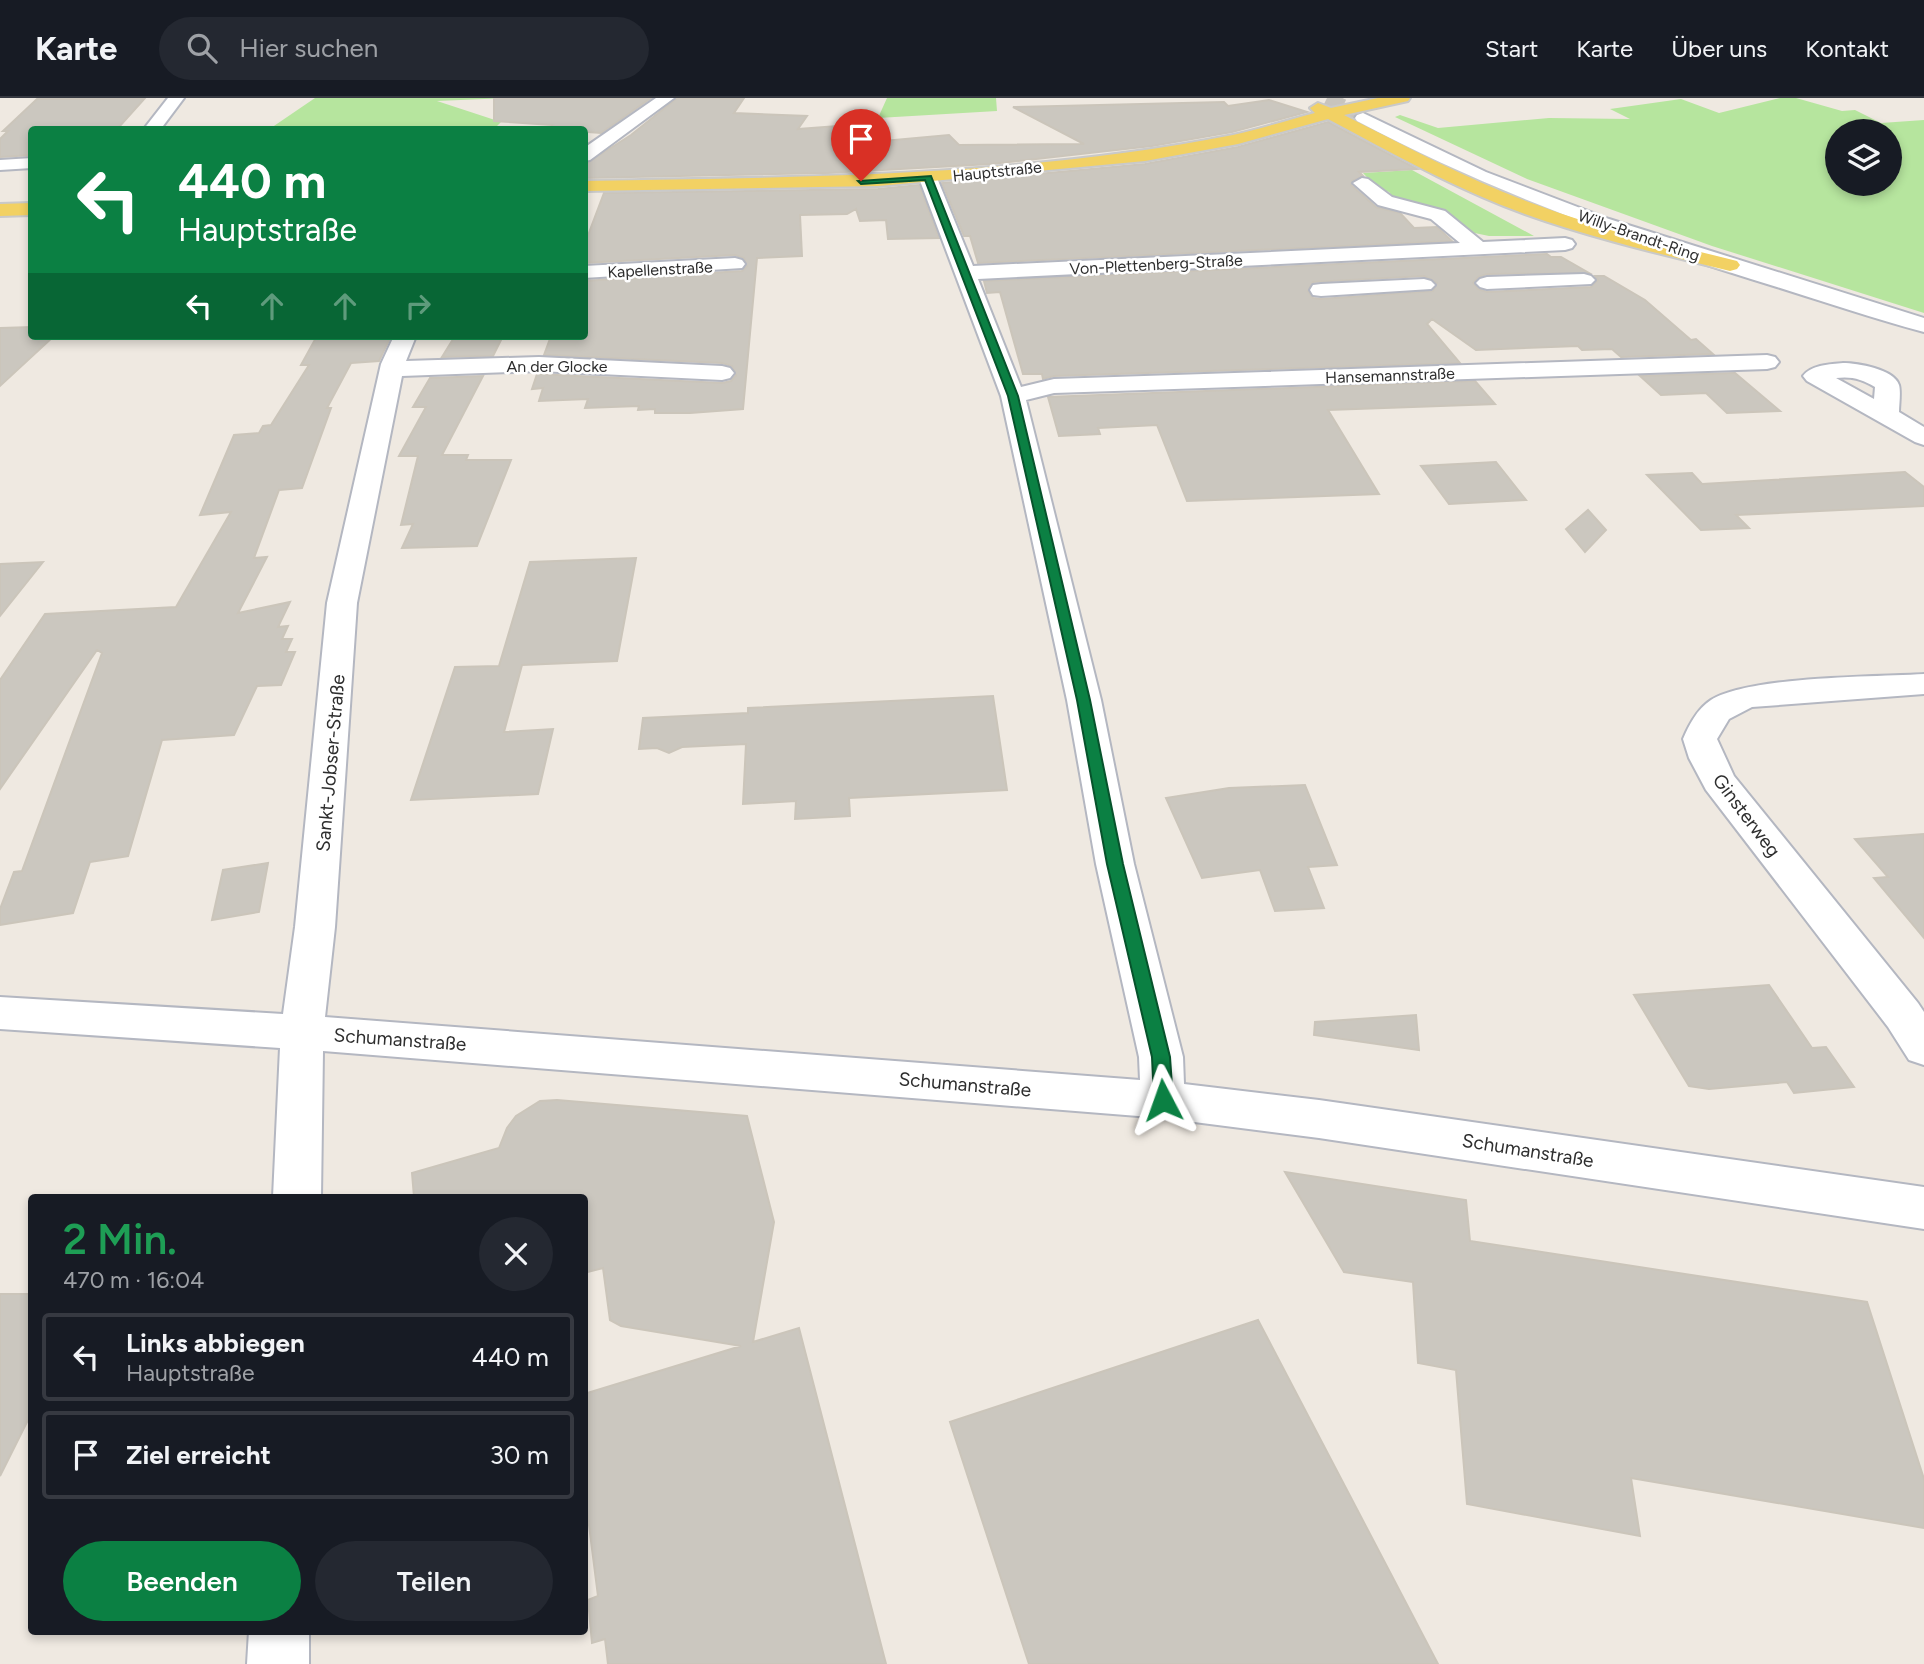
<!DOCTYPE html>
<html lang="de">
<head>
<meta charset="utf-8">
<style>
	body { margin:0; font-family:Figtree,sans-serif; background:#242831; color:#f1f3f6; height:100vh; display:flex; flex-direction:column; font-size:26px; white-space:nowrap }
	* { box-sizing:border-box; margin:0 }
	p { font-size:23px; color:#9ea1a6 }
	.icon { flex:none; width:38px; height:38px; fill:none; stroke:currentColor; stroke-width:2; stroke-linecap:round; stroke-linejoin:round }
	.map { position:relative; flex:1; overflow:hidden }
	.sheet { position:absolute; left:28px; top:1096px; width:560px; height:441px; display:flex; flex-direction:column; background:#171b24; border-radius:7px; box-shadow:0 4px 10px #0003 }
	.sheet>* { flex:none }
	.top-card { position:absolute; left:28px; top:28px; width:560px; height:214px; border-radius:7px; box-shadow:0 4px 10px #0003; background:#0b8043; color:#fff; overflow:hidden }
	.controls { position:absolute; left:1825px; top:21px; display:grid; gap:14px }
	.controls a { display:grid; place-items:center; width:77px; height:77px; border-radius:50%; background:#171b24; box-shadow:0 4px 10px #0003; font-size:35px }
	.pin { position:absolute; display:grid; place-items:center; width:60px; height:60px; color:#fff; margin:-72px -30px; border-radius:50% 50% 50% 0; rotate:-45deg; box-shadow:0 0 7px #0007 }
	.pin .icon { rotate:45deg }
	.me { position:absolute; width:77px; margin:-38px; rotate:356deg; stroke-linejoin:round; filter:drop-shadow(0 0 5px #0008) }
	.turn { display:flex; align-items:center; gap:24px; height:147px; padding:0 35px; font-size:32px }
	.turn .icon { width:91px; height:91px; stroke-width:2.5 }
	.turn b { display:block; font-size:49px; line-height:60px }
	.lanes { display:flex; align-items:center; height:66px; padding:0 35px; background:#0003; justify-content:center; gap:35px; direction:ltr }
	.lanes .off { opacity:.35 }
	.round { display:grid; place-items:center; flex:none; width:74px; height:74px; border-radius:37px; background:#242831 }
	.summary { display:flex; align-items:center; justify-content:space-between; height:119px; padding:0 35px }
	h1 { font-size:42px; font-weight:600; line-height:52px; color:#1e9e55 }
	.cta { display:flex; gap:14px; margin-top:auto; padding:14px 35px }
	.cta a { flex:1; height:80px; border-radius:42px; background:#0b8043; color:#fff; font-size:28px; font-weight:600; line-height:80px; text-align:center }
	.cta a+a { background:#242831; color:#f1f3f6 }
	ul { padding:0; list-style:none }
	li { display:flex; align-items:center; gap:21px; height:88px; margin:0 14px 10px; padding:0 21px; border:4px solid #363941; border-radius:7px }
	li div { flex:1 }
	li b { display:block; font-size:26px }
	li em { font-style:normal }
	header { display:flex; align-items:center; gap:42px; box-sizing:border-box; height:98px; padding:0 35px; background:#171b24; border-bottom:2px solid #363941 }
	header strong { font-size:33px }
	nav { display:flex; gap:38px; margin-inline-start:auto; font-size:24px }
	.search { width:490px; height:63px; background:#242831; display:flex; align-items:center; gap:18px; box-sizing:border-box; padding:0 24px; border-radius:38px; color:#9ea1a6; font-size:26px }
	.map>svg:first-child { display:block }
</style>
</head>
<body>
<header>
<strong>Karte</strong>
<div class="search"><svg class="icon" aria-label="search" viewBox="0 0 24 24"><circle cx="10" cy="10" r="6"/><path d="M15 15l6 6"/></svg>Hier suchen</div>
<nav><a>Start</a><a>Karte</a><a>Über uns</a><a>Kontakt</a></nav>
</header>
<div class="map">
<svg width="1924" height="1566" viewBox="0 0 1924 1566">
	<rect width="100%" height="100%" fill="#efe9e1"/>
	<!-- green -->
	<path fill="#b6e59e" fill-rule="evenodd" d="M315,0H508L437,3L501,24L494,31L268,32Z
		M887,0H996L997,13L878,20Z
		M1780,0H1796L1842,13L1855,12L1881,25L1924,22V215L1712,148L1527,81L1395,19L1400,17L1438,30L1549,20L1630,21L1610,11L1681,1L1719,15ZM1838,33H1890V86H1838Z
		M1412,72L1534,138H1489L1465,133L1395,102L1389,94L1377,90L1363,75Z"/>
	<!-- building -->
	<path fill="#cbc7bf" stroke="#cbc5ba" stroke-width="2" fill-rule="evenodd" d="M145,0L119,29L32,32V57L0,59V41L8,33H3L37,1Z
		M494,0H651L601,35L546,31L552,27L494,23Z
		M677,0H744L734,15L807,18L798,31L851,27L861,45L949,37L959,47L1084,46L1013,9L1224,4L1228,8L1269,2L1307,14L1232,34L1152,48L991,66L828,75L584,80V67L631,37Z
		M1328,24L1417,71L1359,74L1363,78L1352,83L1351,87L1376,109L1400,115L1414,130L1437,129L1452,143L978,165L970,138H964L942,85L1145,66L1238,49Z
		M919,87L939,140L888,141L886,122L860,123L856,111L847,116L800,117L802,158L757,160L743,311L690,315H655V311L638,312L639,308L585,310L588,301L539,303L543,290L532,291L537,276L722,285L731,283L736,277L732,268L722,265L544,257L551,238H584V183L742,173L747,168L744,160L735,157L584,165V148L604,95L878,91Z
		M1547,156L1551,159H1561L1589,175L1487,176L1478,179L1473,185L1478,191L1487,194L1591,189L1598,182L1595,178H1604L1645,202L1691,242L1696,241L1713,256L1621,259L1612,251L1582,252L1578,248L1476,252L1432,221L1427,226L1460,265L1054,278L1043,281L1042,276H1023L1000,194L987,195L984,183ZM1424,178L1437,185L1433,193L1321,201L1313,200L1308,193L1313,184Z
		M32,229V238H54L0,288V230Z
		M317,238H391L379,263L351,265L327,310H331L302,390L279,392L254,460L267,459L238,515L290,504L278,529L288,528L282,541H292L286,554H295L281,587L257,588L234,637L162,642L128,758L90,764L73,815L0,827V811L14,774L22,773L102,555L97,552L0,691V582L45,516L176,509L231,414L200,417L234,337L259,335L263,328L271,327L309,267H301Z
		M455,238H503L493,258L442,259Z
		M1735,275L1780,313L1727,315L1706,295L1661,297L1640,278Z
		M483,278L442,357H468L466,362H511L477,448L402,450L413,426L401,427L418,358H399L426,309H413L430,280Z
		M1475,283L1495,306L1328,312L1379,396L1187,403L1157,327L1098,330L1100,336L1059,338L1048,299Z
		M1496,364L1526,402L1449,406L1421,368Z
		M1905,374L1924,389V408L1736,417L1749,430L1701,432L1647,377L1692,375L1702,386Z
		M1588,412L1606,432L1585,454L1566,431Z
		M636,460L617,563L522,567L504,634L553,631L538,696L411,702L455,569L499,568L530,464Z
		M43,464L0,518V466Z
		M993,598L1007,692L849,700L850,718L795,721L796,703L743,706L746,646L682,649L669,655L657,650L639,651L643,620L748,615V610Z
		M1305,687L1337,767L1308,769L1324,810L1275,813L1260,772L1202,780L1166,700L1229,690Z
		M1924,736V840L1874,780L1888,779L1855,741Z
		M268,765L259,814L212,822L223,772Z
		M1769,887L1812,950L1826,949L1854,989L1794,995L1787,984L1709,991L1689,988L1634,897Z
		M1416,917L1419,952L1314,937L1315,924Z
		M557,1002L747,1018L774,1124L753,1244L799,1230L886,1566H608L605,1541L592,1545L588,1502L598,1498L584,1388V1296L741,1248L621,1228L610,1222L603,1170L584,1175V1099H414L412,1075L499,1050L507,1030L516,1018L540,1003Z
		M1285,1074L1466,1102L1470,1143L1867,1204L1924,1381V1430L1631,1380L1640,1438L1467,1406L1456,1272L1418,1265L1413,1184L1344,1174Z
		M0,1196H32V1314L0,1378Z
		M1258,1222L1438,1566H1029L950,1324Z"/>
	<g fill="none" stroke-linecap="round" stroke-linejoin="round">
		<!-- major-tunnel -->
		<path stroke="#c8c4bd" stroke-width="18" stroke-dasharray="18 9" stroke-linecap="butt" d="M1326,2L1363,20"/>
		<defs>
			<path id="minor" d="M168,0H184L160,32H143Z
				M656,0H674L590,62L584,63V50Z
				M1363,15L1486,74L1609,121L1924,220V234C1874,221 1825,204 1777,189C1632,145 1491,94 1357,23L1355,20L1357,17Z
				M32,60V70L0,72V62Z
				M928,75L937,80L973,168L1460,145L1431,121L1378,107L1353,85L1362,80L1368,81L1392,99L1445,113L1483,144L1565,140L1572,142L1575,146L1572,150L1565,152L978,181L1021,289L1054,281L1767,257L1775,259L1779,264L1775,269L1767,271L1054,295L1026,302L1101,602L1134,766L1183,959L1184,986L1319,1002L1924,1089V1131L1319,1040L1163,1020L323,953L321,1099H273L280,950L0,931V899L283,916L295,829L327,505L381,266L394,238H416L406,263L539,259L722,268L730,270L734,275L730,280L722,282L539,273L402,278L357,505L335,829L325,919L1140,982L1139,959L1096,766L1067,602L1001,298L919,80Z
				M735,160L742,162L745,166L742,170L584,180V168Z
				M1584,176L1591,178L1595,182L1591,186L1487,191L1480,189L1476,185L1480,181L1487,179Z
				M1424,181L1431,183L1435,187L1431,191L1321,198L1313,197L1310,192L1313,187L1321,186Z
				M1843,265C1857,265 1894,271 1899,287C1901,294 1899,307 1899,314L1924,329V347L1915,344L1807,283L1803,278C1811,267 1830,266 1843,265ZM1836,280C1851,278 1862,281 1875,289L1874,301Z
				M1924,576V596L1752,609L1729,621L1717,641L1734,678L1918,905L1924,914V967L1909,962L1888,929L1706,692L1689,660L1683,641C1689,627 1697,611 1711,602C1750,578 1874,579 1924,576Z
				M249,1533H309V1566H247Z"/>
			<path id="major" d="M1378,0H1410L1408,3L1344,17C1407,49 1470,83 1537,107C1602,132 1670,146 1737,163L1740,167L1737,171L1730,173C1661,156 1592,140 1525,116C1456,91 1392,55 1328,21L1238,46L1145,63L878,88L584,93V83C801,79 1020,79 1233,37C1261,31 1288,22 1315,15L1310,10L1318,5L1331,10Z
				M32,105V117L0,118V106Z"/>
		</defs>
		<!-- minor casing -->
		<use href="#minor" stroke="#b4b7c1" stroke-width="4"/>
		<!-- major casing -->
		<use href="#major" stroke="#c9c9c9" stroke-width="4"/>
		<!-- minor -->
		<use href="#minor" fill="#fff" fill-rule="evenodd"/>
		<!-- major -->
		<use href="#major" fill="#f2d163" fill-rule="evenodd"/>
	</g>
	<!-- route -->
	<path fill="#0b8043" stroke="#07532c" stroke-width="2" d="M931,78L1018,298L1090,602L1123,766L1170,959L1173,1002L1170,1008L1163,1010L1157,1008L1154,1002L1152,959L1107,766L1077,602L1008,298L925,82L861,86L858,83Z"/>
	<g text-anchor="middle" stroke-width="5" stroke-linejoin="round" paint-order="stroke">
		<!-- far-street labels -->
		<g font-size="16" fill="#2e2e2e" stroke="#fff">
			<text transform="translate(997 73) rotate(-6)" y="6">Hauptstraße</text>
			<text transform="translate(1639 137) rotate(19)" y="6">Willy-Brandt-Ring</text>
			<text transform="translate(1156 166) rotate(-3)" y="6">Von-Plettenberg-Straße</text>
			<text transform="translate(660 171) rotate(-3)" y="6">Kapellenstraße</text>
			<text x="557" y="274">An der Glocke</text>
			<text transform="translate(1390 277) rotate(-2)" y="6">Hansemannstraße</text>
		</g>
		<!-- street labels -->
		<g font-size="19" fill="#2e2e2e" stroke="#fff">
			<text transform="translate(330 665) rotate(-85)" y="7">Sankt-Jobser-Straße</text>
			<text transform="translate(1747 717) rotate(53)" y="7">Ginsterweg</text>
			<text transform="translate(400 941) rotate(4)" y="7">Schumanstraße</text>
			<text transform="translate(965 986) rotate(5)" y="7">Schumanstraße</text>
			<text transform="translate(1528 1052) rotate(9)" y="7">Schumanstraße</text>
		</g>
	</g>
</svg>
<div class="controls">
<a><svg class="icon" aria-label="layers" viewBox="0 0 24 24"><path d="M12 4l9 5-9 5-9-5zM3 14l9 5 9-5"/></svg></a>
</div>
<div class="pin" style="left:861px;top:83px;background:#d93025"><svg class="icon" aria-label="arrive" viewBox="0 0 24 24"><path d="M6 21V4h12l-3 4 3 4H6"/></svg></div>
<svg class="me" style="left:1163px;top:1002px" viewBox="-20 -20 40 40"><path d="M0-17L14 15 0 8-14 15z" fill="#0b8043" stroke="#fff" stroke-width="4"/></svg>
<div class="top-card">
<div class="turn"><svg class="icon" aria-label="left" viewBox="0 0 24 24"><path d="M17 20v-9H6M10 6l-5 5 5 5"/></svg><div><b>440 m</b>Hauptstraße</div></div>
<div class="lanes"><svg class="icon" aria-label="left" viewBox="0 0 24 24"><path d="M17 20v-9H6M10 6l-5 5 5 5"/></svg><svg class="icon off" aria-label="ahead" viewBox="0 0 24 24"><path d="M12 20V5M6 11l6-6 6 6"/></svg><svg class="icon off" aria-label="ahead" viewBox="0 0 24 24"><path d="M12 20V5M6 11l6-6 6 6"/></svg><svg class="icon off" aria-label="right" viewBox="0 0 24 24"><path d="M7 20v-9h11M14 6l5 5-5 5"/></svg></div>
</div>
<section class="sheet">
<div class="summary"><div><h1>2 Min.</h1><p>470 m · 16:04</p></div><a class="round"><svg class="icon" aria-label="close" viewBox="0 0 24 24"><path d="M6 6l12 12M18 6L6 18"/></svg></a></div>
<ul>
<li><svg class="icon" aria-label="left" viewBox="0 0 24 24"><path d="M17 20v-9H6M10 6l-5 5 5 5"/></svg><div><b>Links abbiegen</b><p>Hauptstraße</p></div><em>440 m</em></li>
<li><svg class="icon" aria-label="arrive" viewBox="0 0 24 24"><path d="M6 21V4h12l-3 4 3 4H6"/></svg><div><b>Ziel erreicht</b></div><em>30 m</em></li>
</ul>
<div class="cta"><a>Beenden</a><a>Teilen</a></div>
</section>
</div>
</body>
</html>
